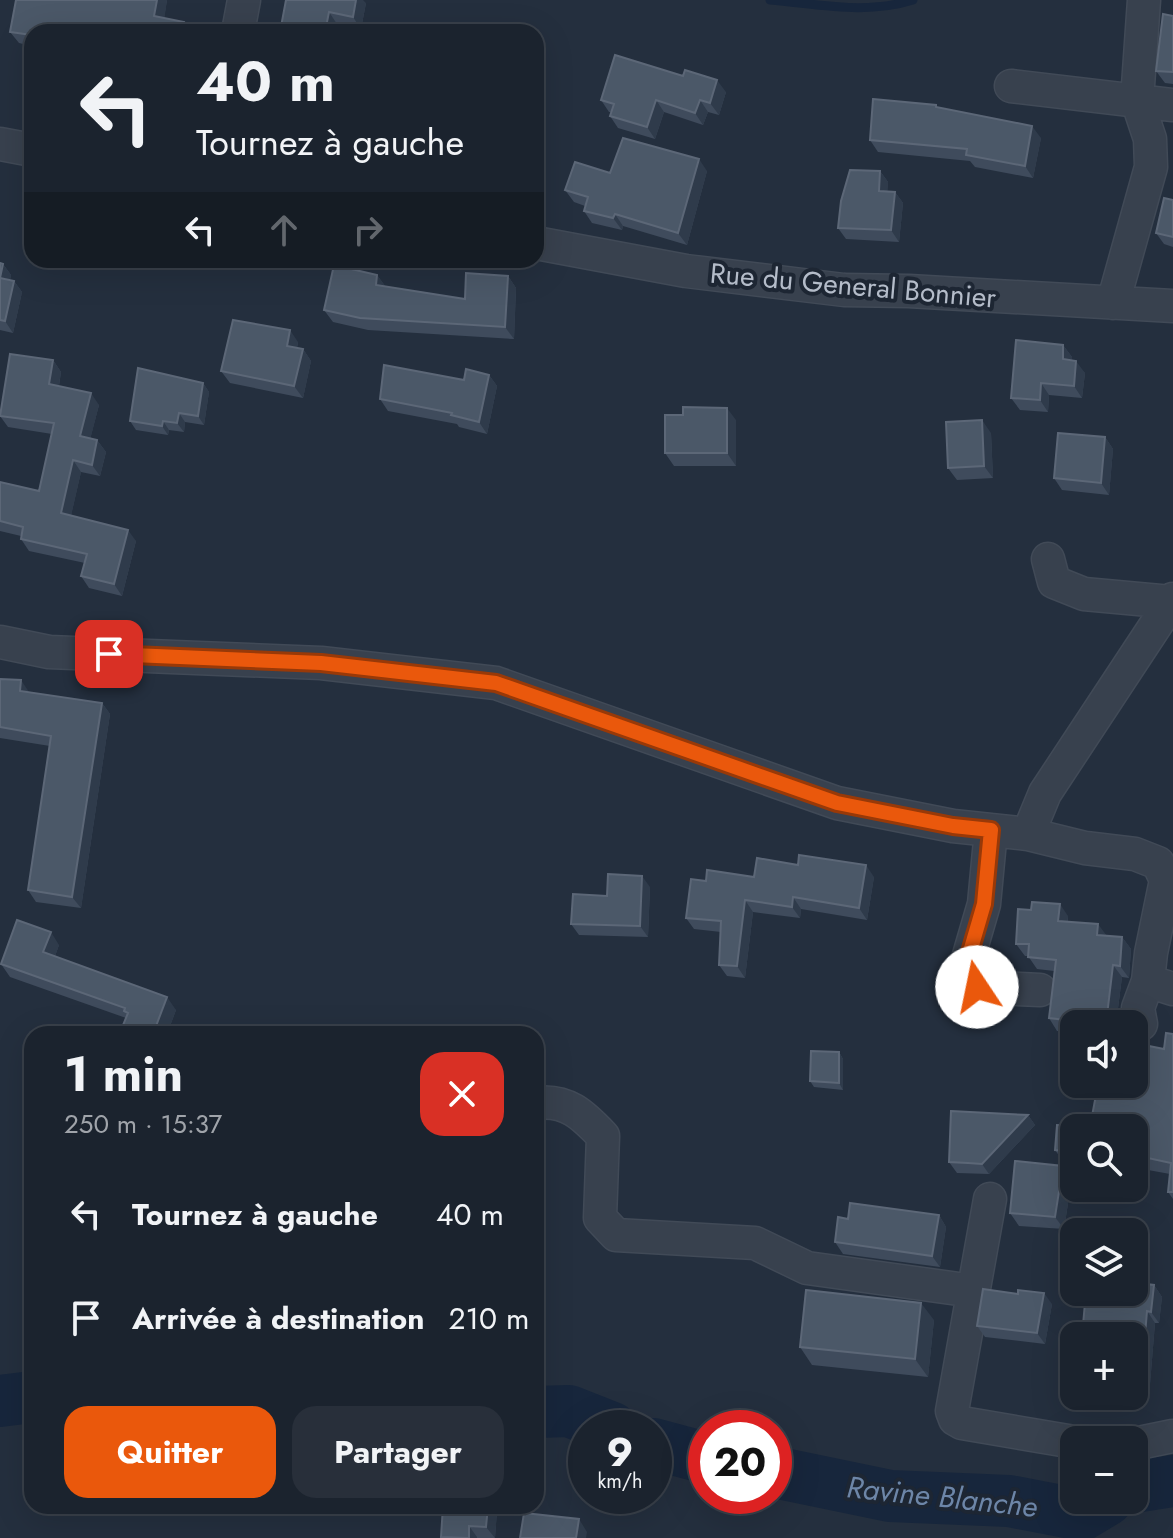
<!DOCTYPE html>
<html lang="fr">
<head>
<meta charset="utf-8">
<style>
	body { margin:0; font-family:Jost,sans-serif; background:#282f3a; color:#f1f3f6; height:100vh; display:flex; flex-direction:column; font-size:30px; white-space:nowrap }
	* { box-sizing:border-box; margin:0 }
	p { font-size:26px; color:#a0a4aa }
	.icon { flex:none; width:44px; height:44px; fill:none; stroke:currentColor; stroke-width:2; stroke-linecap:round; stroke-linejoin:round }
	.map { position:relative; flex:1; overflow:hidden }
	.panel { position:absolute; left:24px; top:1026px; width:520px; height:488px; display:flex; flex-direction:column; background:#1b232e; border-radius:24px; box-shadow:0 8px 32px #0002,0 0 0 2px #39404a }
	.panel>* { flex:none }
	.banner { position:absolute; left:24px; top:24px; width:520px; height:244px; border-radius:24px; box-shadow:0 8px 32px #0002,0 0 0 2px #39404a; background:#1b232e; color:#f1f3f6; overflow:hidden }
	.fabs { position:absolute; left:1060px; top:1010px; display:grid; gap:16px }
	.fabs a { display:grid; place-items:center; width:88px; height:88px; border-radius:16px; background:#1b232e; box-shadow:0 8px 32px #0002,0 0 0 2px #39404a; font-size:40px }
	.speed { position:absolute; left:568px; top:1410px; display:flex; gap:16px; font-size:40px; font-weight:700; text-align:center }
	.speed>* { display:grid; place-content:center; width:104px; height:104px; border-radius:50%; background:#1b232e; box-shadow:0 8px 32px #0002,0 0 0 2px #39404a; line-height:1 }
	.speed small { font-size:20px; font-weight:400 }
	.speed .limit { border:12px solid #d22; background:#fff; color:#111 }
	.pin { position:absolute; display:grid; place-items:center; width:68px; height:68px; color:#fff; margin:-34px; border-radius:16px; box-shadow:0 4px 12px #0006 }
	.me { position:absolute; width:88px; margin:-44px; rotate:349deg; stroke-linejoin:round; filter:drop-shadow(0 0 6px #0008) }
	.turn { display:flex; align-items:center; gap:28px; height:168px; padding:0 40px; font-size:36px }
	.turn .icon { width:104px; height:104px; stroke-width:2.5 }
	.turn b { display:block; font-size:56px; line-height:68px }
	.lanes { display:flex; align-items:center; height:76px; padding:0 40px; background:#0003; justify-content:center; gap:40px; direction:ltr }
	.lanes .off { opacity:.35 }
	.round { display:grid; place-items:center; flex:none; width:84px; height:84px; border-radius:24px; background:#282f3a }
	.head { display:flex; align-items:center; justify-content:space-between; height:136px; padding:0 40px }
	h1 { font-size:48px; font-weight:700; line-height:60px }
	.primary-button { display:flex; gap:16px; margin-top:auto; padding:16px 40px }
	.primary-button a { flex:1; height:92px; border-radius:24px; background:#ea580c; color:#fff; font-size:32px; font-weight:700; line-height:92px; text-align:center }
	.primary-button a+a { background:#282f3a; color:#f1f3f6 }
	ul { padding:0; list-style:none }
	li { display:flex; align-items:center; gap:24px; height:104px; padding:0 40px }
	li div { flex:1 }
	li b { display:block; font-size:30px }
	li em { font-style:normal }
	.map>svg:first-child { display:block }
</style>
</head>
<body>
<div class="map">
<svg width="1173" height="1538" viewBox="0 0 1173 1538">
	<rect width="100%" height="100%" fill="#242f3e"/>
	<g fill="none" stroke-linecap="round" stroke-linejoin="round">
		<!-- stream -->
		<path stroke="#17263c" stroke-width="9" d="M770,0C819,4 865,15 913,0"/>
		<!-- river -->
		<path stroke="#17263c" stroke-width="52" d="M0,1401L32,1397
			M536,1412L569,1411L612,1428
			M654,1444L706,1458
			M774,1472L890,1496L1009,1501L1082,1515L1107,1500
			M1134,1487L1173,1481"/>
		<defs>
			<path id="minor" d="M238,32L244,0
				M1011,86L1173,105
				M0,144L32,150
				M536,243L686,271L844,290L909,291L1173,306
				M1113,303L1151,167L1150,139L1137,100L1144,0
				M1048,559L1054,582L1084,594L1171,602
				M0,642L49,652L321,663L496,683L837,803L953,826L1028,834L1085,848L1135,854L1158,863L1166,880L1151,953L1148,981L1173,989
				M991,830L984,904L965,969L977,987L1040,990
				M1028,834L1045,793L1173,599
				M1141,1024L1138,1008L1148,981
				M536,1103C567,1099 583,1115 603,1136L600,1218L616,1235L755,1243L807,1268L973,1291
				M990,1199L952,1411L955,1419L962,1423L1074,1442
				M1134,1444L1173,1436"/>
		</defs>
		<!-- minor casing -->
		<use href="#minor" stroke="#414a57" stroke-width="35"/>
		<!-- minor -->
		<use href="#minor" stroke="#38414e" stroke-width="32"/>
	</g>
	<!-- wall -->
	<path fill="#3f4b5c" d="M16,0H167L164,18L184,22L191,32H32V46L19,43L10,32Z
		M286,0L366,3L361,29L337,24Z
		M1173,16V84L1165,83L1156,71Z
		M726,92L719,115L708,112L703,125L664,112L655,139L618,128L610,116L611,112H609L601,100Z
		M938,108L1041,138L1033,178L975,167L970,161L878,152L870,140Z
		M707,171L687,245L623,226L622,230L592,223L584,211L585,206L574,202L565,190L610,173Z
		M880,171L888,182L887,192H895L903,203L899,242L846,239L838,228Z
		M1173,200V247L1164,244L1156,233Z
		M0,263L3,264L11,275L10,280L14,281L22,292L13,333L0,330Z
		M377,275L385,286L465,299L508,276L516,288L514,339L368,330L333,322L324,310Z
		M298,342L297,348L303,349L311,361L303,398L230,383L221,371Z
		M1063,345L1072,357L1071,360L1085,373L1082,398L1049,395L1048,412L1020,410L1011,398Z
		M53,360L61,372L59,386L99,405L90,439L97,440L106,452L100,476L81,472L71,515L136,541L122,596L89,588L81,576L85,563L29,551L21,539V536L0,531V482L39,491L52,434L8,427L0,416Z
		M489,375L497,386L487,434L459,427L457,424L388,411L380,399Z
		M203,383L209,392L204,425L185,422L184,432L169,430L168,435L136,430L130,421Z
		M736,420V466H674L665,453Z
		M991,433L993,478L957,480L948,468Z
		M1105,437L1113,449L1109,495L1062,490L1054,478Z
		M0,679L29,692L102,703L110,714L81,908L36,902L28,890L50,746L0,738Z
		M874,877L867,920L801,909L800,918L753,912L745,978L727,976L719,965L721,932L694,929L686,918L706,881Z
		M650,887L648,937L579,935L571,924L607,896Z
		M1031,910L1068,916V921L1107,936L1122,937L1131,949L1129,978L1122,977L1116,1024H1074V1032L1057,1031L1049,1018L1054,971L1037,969L1028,956H1025L1016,944Z
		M59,945L55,956L176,1010L167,1034H125L121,1030L126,1018L10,977L1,964Z
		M1166,1033L1173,1034V1199L1168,1192L1170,1174L1137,1168L1136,1177H1134V1128H1074V1165L1065,1164L1055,1150L1057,1125L1090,1127L1098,1084H1134V1043L1164,1049Z
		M839,1052L843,1059V1090L814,1087L810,1081Z
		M1028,1115L1035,1125L989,1174L957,1173L949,1162Z
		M1072,1178L1064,1229L1019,1226L1010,1213Z
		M939,1215L946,1227L940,1267L843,1254L835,1242L848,1219Z
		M1139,1262L1148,1274L1146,1284L1154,1285L1162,1297L1159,1323H1155L1150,1384L1134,1383V1336Z
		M1052,1304L1045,1344L985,1337L977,1326Z
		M934,1320L928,1377L812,1365L800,1347Z
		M497,1511L495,1538H442L441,1537Z"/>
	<!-- shaded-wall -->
	<path fill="#2f3b4b" d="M157,0H167L163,28L154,16Z
		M356,0H363L366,3L361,29L353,17Z
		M329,12L337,24L336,32H325Z
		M184,22L191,32H182Z
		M717,80L726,92L719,115L710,103Z
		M656,100L664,112L655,139L647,127Z
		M700,100L708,112L703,125L695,113Z
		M1032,126L1041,138L1033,178L1025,166Z
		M536,142L540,148L536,164Z
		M699,159L707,171L687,245L678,233Z
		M880,171L888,182L887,202L879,191Z
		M895,192L903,203L899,242L891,230Z
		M615,214L623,226L622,230L613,218Z
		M3,264L11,275L8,290L0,278Z
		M377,275L386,287L376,285Z
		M508,276L516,288L514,339L505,327Z
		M14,281L22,292L13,333L5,321Z
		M290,330L298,342L295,358L287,346Z
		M1063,345L1072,357L1071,371L1063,359Z
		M303,349L311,361L303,398L294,386Z
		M53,360L61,372L57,396L49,384Z
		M1076,361L1085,373L1082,398L1074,386Z
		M489,375L497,386L487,434L479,422Z
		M203,383L209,392L204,425L198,416Z
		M1041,383L1049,395L1048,412L1040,400Z
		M91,393L99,405L88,448L80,436Z
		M727,408L736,420V466L727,453Z
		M179,413L185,422L184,432L177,423Z
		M982,420L991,433L993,478L984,466Z
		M163,421L169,430L168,435L162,426Z
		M1105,437L1113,449L1109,495L1101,483Z
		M97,440L106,452L100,476L92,465Z
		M73,460L81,472L69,525L61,513Z
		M128,530L136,541L122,596L114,584Z
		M21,680L29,692L20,691Z
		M102,703L110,714L81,908L72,897Z
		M866,865L874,877L867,920L859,908Z
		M642,876L650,887L648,937L640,926Z
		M793,897L801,909L800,918L792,907Z
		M745,900L753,912L745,978L737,966Z
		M1060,904L1068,916L1067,933L1058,921Z
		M1098,924L1107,936L1097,935Z
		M51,932L59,945L52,965L43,952Z
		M1122,937L1131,949L1129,978L1120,966Z
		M1113,965L1122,977L1116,1024H1106Z
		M167,997L176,1010L167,1034H153Z
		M839,1052L843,1059V1090L839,1083Z
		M1028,1115L1035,1125L989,1174L982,1164Z
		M1134,1163L1137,1168L1136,1177L1134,1175Z
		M1063,1166L1072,1178L1064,1229L1055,1217Z
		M939,1215L946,1227L940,1267L932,1256Z
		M1139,1262L1148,1274L1145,1295L1137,1283Z
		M1154,1285L1162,1297L1159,1323L1151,1312Z
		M1044,1293L1052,1304L1045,1344L1037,1333Z
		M921,1303L934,1320L928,1377L915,1359Z
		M1147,1311L1155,1323L1150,1384L1142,1372Z
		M488,1506H493L497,1511L495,1538L486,1527Z
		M579,1519L587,1532L586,1538H576Z
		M469,1526L477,1537V1538H469Z"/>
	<!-- building -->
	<path fill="#4b5868" stroke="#5c6777" stroke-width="2" d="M16,0H157L154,16L184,22L182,32H90L60,27L59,32H32V35L10,32Z
		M286,0H356L353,17L329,12L325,32H280Z
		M1163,14L1173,16V72L1156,71Z
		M615,55L683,76L685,70L717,80L710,103L700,100L695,113L656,100L647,127L610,116L614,104L601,100Z
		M873,99L936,105V107L1032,126L1025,166L966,155L967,149L870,140Z
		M623,138L699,159L678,233L615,214L613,218L584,211L588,197L565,190L575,162L610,173Z
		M850,170L880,171L879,191L895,192L891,230L838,228L841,201Z
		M1164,198L1173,200V237L1156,233Z
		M0,263L3,264L0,278L14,281L5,321L0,320Z
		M334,265L377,275L376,285L465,299L466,273L508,276L505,327L360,318L324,310Z
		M233,320L290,330L287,346L303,349L294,386L221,371Z
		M1016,340L1063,345V359L1076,361L1074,386L1041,383L1040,400L1011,398Z
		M10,354L53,360L49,384L91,393L80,436L97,440L92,465L73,460L61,513L128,530L114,584L81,576L87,554L21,539L23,527L0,521V482L39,491L54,423L0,416Z
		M384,365L464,380L466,369L489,375L479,422L451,415L452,413L380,399Z
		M138,368L203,383L198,416L179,413L177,423L163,421L162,426L130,421Z
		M683,407L727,408V453H665V415H683Z
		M982,420L984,466L948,468L946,422Z
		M1058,433L1105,437L1101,483L1054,478Z
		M0,679L21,680L20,691L102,703L72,897L28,890L51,736L0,727Z
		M799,855L866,865L859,908L793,897L792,907L745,900L737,966L719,965L721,921L686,918L691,879L706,881L707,870L754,877L757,858L798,865Z
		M608,874L642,876L640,926L571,924L573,894L607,896Z
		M1032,902L1060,904L1058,921L1098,924L1097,935L1122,937L1120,966L1113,965L1106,1024H1083L1084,1022L1049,1018L1056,960L1028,957L1029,944H1016L1018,909L1031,910Z
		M17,920L51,932L43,952L167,997L153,1034H134L121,1030L128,1013L124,1011L125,1008L1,964Z
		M1166,1033L1173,1034V1192H1168L1171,1163L1134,1155V1128H1074V1152L1055,1150L1057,1125L1090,1127L1098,1084H1134V1043L1164,1049Z
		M811,1051L839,1052V1083L810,1081Z
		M951,1111L1028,1115L982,1164L968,1163L949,1162Z
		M1015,1161L1063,1166L1055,1217L1010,1213Z
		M850,1203L939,1215L932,1256L835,1242L838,1217L848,1219Z
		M1134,1262H1139L1137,1283L1154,1285L1151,1312L1147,1311L1142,1372H1134V1336H1082L1086,1292H1134Z
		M983,1289L1018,1294V1290L1044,1293L1037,1333L977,1326Z
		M806,1290L921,1303L915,1359L800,1347Z
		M443,1506H488L486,1527L469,1526V1538L441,1537Z
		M524,1513L579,1519L576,1538H520Z"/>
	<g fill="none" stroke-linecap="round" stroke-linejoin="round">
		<defs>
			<path id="route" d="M109,654L321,663L496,683L837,803L953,826L991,830L984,904L965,969L977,987"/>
		</defs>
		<!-- route casing -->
		<use href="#route" stroke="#983908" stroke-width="20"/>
		<!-- route -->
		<use href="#route" stroke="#ea580c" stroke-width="14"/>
	</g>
	<g text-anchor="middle" stroke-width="8" stroke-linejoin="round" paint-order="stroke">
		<!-- street labels -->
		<g font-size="28" fill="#b4bcc9" stroke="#1d2633">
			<text transform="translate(853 285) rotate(5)" y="10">Rue du General Bonnier</text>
		</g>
		<!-- water labels -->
		<g font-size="30" font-style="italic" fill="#6d86a8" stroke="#1d2633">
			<text transform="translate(942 1497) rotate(6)" y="10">Ravine Blanche</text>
		</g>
	</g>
</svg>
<div class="fabs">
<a><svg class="icon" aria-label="sound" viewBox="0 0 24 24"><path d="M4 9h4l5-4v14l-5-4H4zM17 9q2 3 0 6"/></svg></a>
<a><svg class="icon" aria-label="search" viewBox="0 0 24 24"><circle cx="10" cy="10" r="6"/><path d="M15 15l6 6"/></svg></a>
<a><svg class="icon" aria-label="layers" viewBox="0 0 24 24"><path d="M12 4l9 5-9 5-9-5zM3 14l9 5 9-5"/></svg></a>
<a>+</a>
<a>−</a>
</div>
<div class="speed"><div>9<small>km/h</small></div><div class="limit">20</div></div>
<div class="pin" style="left:109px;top:654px;background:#d93025"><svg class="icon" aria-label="arrive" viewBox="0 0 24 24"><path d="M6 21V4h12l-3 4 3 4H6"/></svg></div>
<svg class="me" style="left:977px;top:987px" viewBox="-20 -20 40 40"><circle r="19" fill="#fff"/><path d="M0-13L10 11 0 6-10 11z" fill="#ea580c"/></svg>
<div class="banner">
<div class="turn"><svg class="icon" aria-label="left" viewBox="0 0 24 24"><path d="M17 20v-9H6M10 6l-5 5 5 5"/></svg><div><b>40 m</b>Tournez à gauche</div></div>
<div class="lanes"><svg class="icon" aria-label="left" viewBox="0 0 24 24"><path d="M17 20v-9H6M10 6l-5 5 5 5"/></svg><svg class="icon off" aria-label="ahead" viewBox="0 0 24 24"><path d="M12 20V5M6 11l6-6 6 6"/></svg><svg class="icon off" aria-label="right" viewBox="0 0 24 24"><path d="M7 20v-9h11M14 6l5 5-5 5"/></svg></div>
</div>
<section class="panel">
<div class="head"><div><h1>1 min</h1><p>250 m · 15:37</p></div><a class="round" style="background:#d93025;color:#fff"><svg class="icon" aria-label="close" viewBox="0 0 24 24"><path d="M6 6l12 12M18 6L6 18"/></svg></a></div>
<ul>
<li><svg class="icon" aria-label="left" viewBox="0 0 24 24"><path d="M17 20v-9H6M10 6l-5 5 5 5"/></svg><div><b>Tournez à gauche</b></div><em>40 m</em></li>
<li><svg class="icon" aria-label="arrive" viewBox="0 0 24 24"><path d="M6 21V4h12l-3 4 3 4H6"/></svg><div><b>Arrivée à destination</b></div><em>210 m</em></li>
</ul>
<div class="primary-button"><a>Quitter</a><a>Partager</a></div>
</section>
</div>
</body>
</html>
